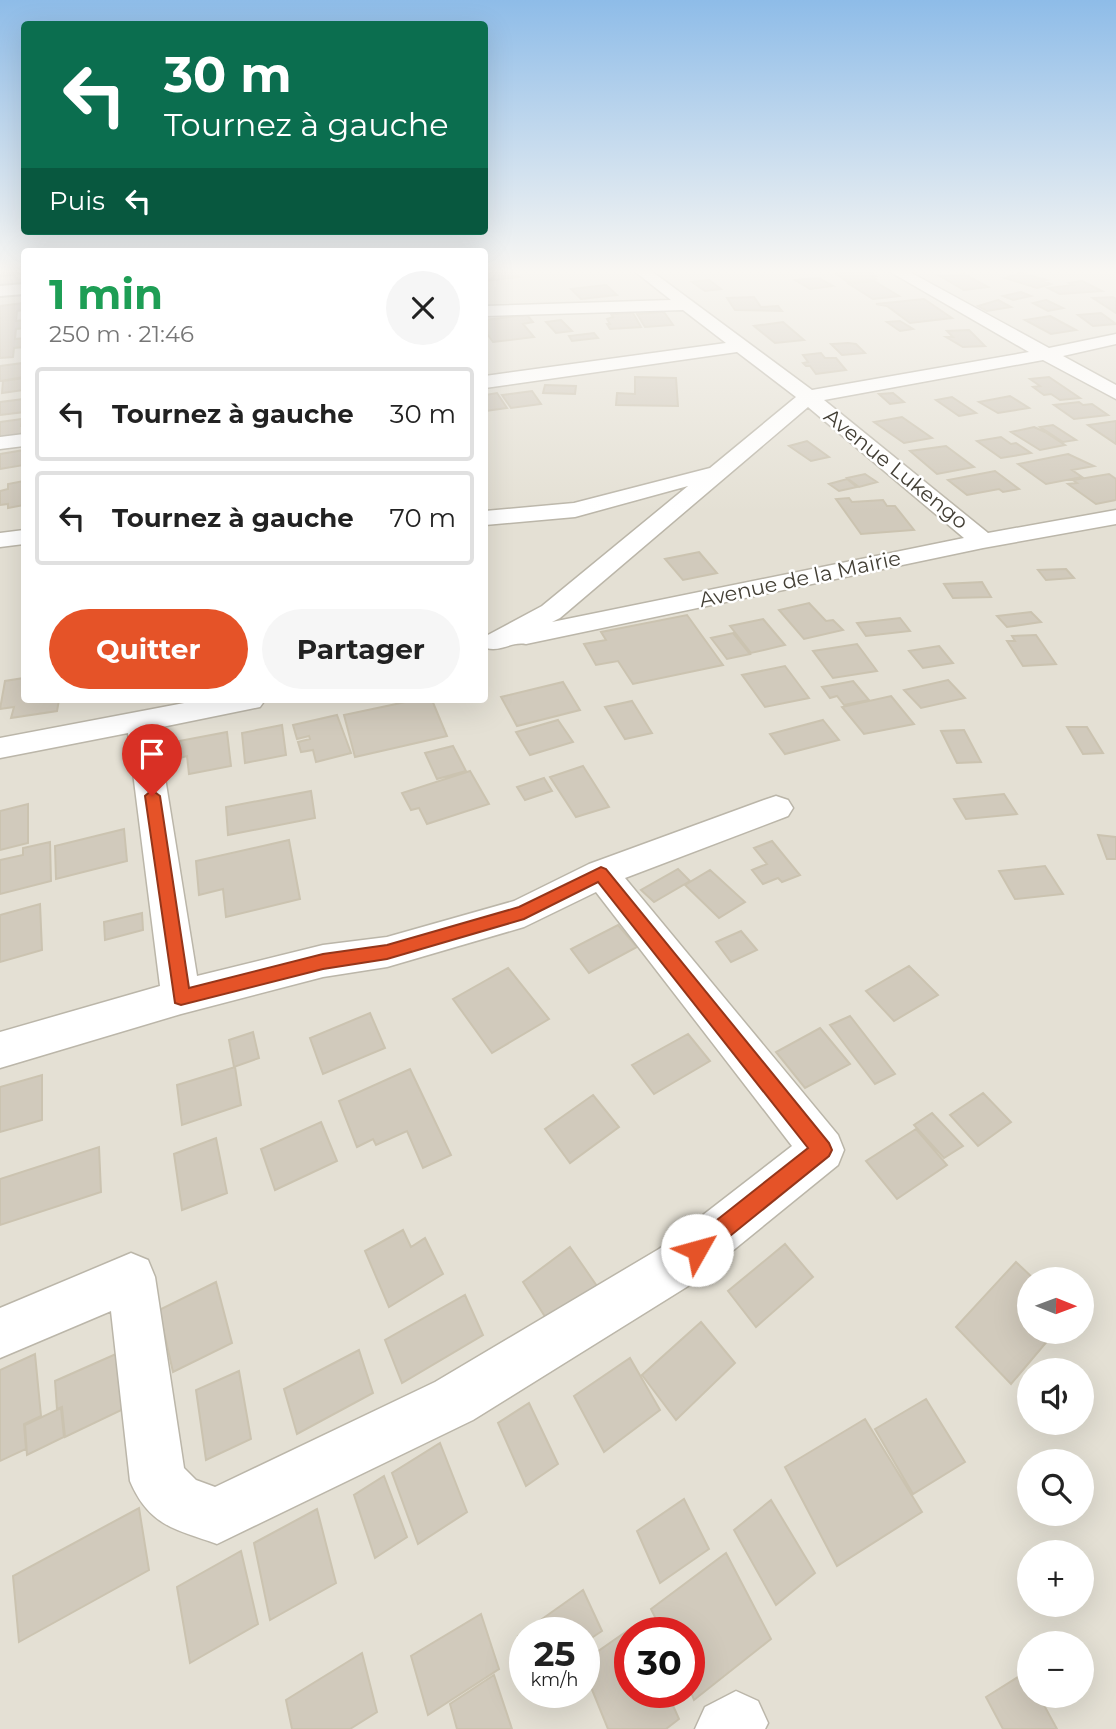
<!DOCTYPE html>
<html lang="fr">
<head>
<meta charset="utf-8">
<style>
	body { margin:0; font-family:Montserrat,sans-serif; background:#f6f6f6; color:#222; height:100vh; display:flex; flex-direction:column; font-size:26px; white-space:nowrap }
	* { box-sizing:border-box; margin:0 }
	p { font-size:23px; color:#767676 }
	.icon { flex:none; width:38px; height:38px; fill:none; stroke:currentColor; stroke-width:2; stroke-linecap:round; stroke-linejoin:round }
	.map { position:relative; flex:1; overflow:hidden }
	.drawer { position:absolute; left:21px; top:248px; width:467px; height:455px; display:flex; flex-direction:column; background:#fff; border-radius:7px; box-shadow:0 7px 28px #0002 }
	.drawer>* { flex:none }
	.top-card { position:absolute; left:21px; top:21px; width:467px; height:214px; border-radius:7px; box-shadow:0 7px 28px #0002; background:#0b6e4f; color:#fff; overflow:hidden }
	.needle { width:46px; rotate:91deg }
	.fabs { position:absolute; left:1017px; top:1267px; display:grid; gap:14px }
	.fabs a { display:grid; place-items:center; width:77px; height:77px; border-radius:50%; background:#fff; box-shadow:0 7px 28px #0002; font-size:35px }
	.speed { position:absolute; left:509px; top:1617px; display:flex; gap:14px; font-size:35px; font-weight:700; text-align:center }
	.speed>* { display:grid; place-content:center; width:91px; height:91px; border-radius:50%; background:#fff; box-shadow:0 7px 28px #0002; line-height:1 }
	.speed small { font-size:18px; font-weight:400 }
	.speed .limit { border:10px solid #d22; background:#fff; color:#111 }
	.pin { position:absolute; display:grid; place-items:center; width:60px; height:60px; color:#fff; margin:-72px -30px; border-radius:50% 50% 50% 0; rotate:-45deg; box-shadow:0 0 7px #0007 }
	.pin .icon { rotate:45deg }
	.me { position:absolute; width:77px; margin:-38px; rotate:52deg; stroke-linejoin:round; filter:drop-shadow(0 0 5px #0008) }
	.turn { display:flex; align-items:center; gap:24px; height:147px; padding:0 28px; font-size:32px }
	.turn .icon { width:91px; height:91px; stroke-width:2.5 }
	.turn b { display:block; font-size:49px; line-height:60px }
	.then { display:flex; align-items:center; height:66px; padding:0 28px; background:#0003; gap:14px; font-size:26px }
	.round { display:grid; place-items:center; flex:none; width:74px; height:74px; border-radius:37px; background:#f6f6f6 }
	.head { display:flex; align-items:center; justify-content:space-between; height:119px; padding:0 28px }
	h1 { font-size:42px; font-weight:700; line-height:52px; color:#1e9e55 }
	.cta { display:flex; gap:14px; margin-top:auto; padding:14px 28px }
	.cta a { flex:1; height:80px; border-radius:42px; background:#e55328; color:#fff; font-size:28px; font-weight:700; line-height:80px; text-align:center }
	.cta a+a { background:#f6f6f6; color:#222 }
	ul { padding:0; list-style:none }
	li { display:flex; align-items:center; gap:21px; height:94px; margin:0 14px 10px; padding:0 14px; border:4px solid #e0e0e0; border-radius:7px }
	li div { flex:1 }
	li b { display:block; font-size:26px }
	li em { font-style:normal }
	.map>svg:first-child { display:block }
</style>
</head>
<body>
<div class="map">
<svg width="1116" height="1729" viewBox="0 0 1116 1729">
	<rect width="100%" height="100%" fill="#f1eee5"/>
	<!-- residential -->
	<path fill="#e4e0d4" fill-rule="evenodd" d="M0,270H24V700H485V270H1116V1729H0ZM1029,1279H1082V1332H1029ZM1029,1370H1082V1423H1029ZM1029,1461H1082V1514H1029ZM1029,1552H1082V1605H1029ZM525,1633H584V1692H525ZM630,1633H690V1692H630ZM1029,1643H1082V1696H1029Z"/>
	<!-- building -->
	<path fill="#d1cabc" stroke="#cbc3b0" stroke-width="2" d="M2,270H24V273L1,276Z
		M512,270L519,277L485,281V271Z
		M858,272H871L876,276H872L876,279L848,282L836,274Z
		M1021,273L1047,280L1043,281L1051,284L1037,288L1005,278Z
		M964,274L988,287L964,290L940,276Z
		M819,278L833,286L810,289L795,280Z
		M709,280L721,289L705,291L692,282Z
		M874,281L899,296L873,299L849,284Z
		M1082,281L1102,291L1060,294L1048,288L1073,285L1069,283Z
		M606,285L617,295L581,299L571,289Z
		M1021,292L1031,296L1013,300L1003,296Z
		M754,297L761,307L778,306L782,311L735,310L727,298Z
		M1113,297L1116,299V313L1093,298Z
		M924,299L952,318L910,323L887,306L876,304Z
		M998,300L1011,307L987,311L978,306Z
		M1046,300L1063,308L1048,311L1033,303Z
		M24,303V310L17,311L16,321L24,320V328L16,329L15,339L24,338V347L14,348L13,357L0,358V306Z
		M664,312L673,325L645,327L637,314Z
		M633,313L641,327L610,329L607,324H610L607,319L613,317L611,314Z
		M1101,313L1116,324L1093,326L1078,315Z
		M527,315L533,322L523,324L534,337L493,342L485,331V320Z
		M1050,316L1076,330L1051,334L1025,320Z
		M561,320L572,331L556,333L546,322Z
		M900,321L913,329L900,331L887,322Z
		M783,322L804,340L775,343L754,326Z
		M969,330L985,346L963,347L946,337H953L947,331Z
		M594,333L598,338L572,341L569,336Z
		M848,343L856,344L865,353L842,355L831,344Z
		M821,353L825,358H836L846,370L816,374L810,366H806L803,363L808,362L803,355Z
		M23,363L24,377L0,381V366Z
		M635,377L676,378L678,406L616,405L617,393L635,394Z
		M1049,377L1080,398L1060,400L1051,394L1044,395L1033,387L1040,386L1030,379Z
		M24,378V390L2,393L3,381Z
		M545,385L576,386L575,394L543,393Z
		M532,391L541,404L511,408L502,395Z
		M497,393L507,408L485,411V395Z
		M893,393L904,402L890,404L879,394Z
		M1010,396L1029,408L998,413L979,402Z
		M952,397L976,413L959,416L936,400Z
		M24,399V412L0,415V402Z
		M1079,402L1083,405L1092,404L1108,415L1074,419L1054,405Z
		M902,417L932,438L904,443L874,422Z
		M22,419L21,426H24V433L0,438V422Z
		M1116,421V444L1088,425Z
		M1053,425L1076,440L1063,442L1040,427Z
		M1034,427L1045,432L1065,445L1040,450L1011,432Z
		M1001,437L1011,444L1016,443L1031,453L1001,458L977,441Z
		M807,441L829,457L811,461L789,446Z
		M946,446L974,467L937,474L910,451Z
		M24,450V465L0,469V454Z
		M1068,454L1094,466L1072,470L1082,477L1046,484L1018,464Z
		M995,471L1019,489L1003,492L999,489L967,495L948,480Z
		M865,474L877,482L859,487L847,478Z
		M1109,474L1116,479V500L1096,504L1068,484L1077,483L1073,480Z
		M847,479L857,487L839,491L829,484Z
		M24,481V505L8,508V504L0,505V491L8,489V484Z
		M849,498L852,502L883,500L887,506H895L914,530L861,534L836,499Z
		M699,552L717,573L683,580L665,559Z
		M1066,569L1074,578L1046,580L1038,570Z
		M982,582L991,597L953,598L944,584Z
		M809,603L826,621L833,620L843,630L804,639L779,610Z
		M1031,612L1041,622L1007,627L997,616Z
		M687,615L723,665L633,684L618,661L596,665L584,644L606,640L601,632Z
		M900,618L910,631L866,636L857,623Z
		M763,619L785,645L751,653L730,626Z
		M733,633L750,654L727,659L711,638Z
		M1036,635L1056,664L1023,666L1007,641H1015L1012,636Z
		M857,644L877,671L833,678L813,651Z
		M939,646L953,663L923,668L909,651Z
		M785,666L809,698L765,707L742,675Z
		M24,678V700H59L57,711L11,718L14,707L0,709L5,681Z
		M948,680L965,698L921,708L904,690Z
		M853,681L869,700L844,705L837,696L830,698L822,687Z
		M563,682L580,710L517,726L501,697Z
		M891,696L914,724L864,734L842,707Z
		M415,700H432L447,736L355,757L344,715Z
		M632,701L652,733L625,739L605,707Z
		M337,715L351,753L316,762L313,750L301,752L298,742L310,739L309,736L297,739L293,725Z
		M558,720L573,742L530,755L516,732Z
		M823,720L839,740L785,754L770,734Z
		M282,725L286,755L245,763L242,733Z
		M1067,727H1087L1103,753L1083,754Z
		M964,730L981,762L957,763L941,731Z
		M227,732L231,766L189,774L187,756L180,758L179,741Z
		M453,746L466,771L437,779L425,753Z
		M583,766L609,807L576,817L550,777Z
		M470,771L489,804L427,824L419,808L411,810L402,793Z
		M544,778L552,791L525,800L517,787Z
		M311,791L315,818L228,835L226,807Z
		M1004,794L1017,814L966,819L954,799Z
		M28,804V843L0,850V811Z
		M124,829L127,861L56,879L55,846Z
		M1098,835L1116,837V859H1107Z
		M289,840L300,899L226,917L223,889L199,895L196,861Z
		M772,841L800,875L782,882L778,878L763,884L752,870L767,864L754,848Z
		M50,842L51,881L0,894V860L23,855V848Z
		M1045,866L1063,894L1015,899L999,871Z
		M678,869L690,881L654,902L641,890Z
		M710,870L745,902L719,918L685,885Z
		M40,904L42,950L0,962V915Z
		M142,913L143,930L105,940L104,922Z
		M618,925L637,947L589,973L571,949Z
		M741,931L757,950L731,962L716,942Z
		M909,966L938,995L894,1021L866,991Z
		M508,968L549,1019L492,1053L453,999Z
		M370,1013L385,1048L323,1074L310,1038Z
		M850,1016L895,1074L875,1084L830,1025Z
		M820,1028L850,1064L805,1088L776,1052Z
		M253,1032L259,1058L234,1067L229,1040Z
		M688,1034L710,1061L654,1094L632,1065Z
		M235,1067L241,1105L182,1125L177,1085Z
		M410,1069L451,1155L423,1168L407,1131L376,1145L373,1139L357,1147L339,1101Z
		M42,1075V1120L0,1132V1087Z
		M983,1093L1011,1122L978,1146L950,1115Z
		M593,1095L619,1127L570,1163L545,1129Z
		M932,1113L963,1146L944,1158L914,1125Z
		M321,1122L337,1161L275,1190L261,1149Z
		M916,1129L947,1165L897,1199L866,1161Z
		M216,1138L227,1193L182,1210L174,1154Z
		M99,1147L101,1192L0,1225V1179Z
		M403,1230L411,1247L425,1238L443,1274L389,1307L365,1251Z
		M785,1244L813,1277L756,1327L728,1291Z
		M570,1247L599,1289L551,1326L523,1282Z
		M1016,1262L1034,1279H1029V1332H1055L1011,1384L956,1327Z
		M216,1282L232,1343L173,1372L159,1310Z
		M465,1295L483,1335L402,1383L385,1340Z
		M701,1322L735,1363L676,1420L642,1375Z
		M125,1350L132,1405L65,1437L62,1407L57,1409L55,1381Z
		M359,1350L373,1393L297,1434L284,1389Z
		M35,1354L41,1416L24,1424L26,1449L0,1461V1370Z
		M630,1358L660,1410L604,1452L574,1396Z
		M239,1371L251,1439L206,1460L196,1390Z
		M926,1399L965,1462L913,1494L875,1429Z
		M529,1403L558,1464L526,1486L498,1423Z
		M61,1408L64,1437L27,1455L25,1425Z
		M865,1419L922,1512L837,1566L785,1467Z
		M440,1443L467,1512L418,1544L392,1473Z
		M384,1476L407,1537L375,1558L354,1495Z
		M684,1499L709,1549L660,1583L637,1531Z
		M771,1500L815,1573L776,1605L734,1530Z
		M139,1508L149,1570L19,1642L13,1576Z
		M317,1509L336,1583L270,1620L254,1543Z
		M241,1551L258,1624L190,1663L177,1587Z
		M726,1553L771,1639L694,1700L690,1690V1633H663L651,1609Z
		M583,1590L602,1631L584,1643V1633H525V1653L518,1636Z
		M481,1614L499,1669L428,1715L411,1656Z
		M637,1624L641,1633H630V1692H667L679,1719L666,1729H608L584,1670V1661Z
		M362,1653L377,1712L350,1729H292L286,1700Z
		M1026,1672L1029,1677V1696H1039L1057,1729H1003L986,1697Z
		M494,1675L512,1729H457L450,1704Z"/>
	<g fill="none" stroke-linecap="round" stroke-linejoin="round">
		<defs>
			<path id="minor" d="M633,270H650L812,390L1029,352L887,270H906L1049,348L1116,334V344L1063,356L1116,385V399L1043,360L824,400L988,533L1116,510V524L983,548L526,644C512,641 502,652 486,648V636L542,606L688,486L575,517L485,525V511L574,503L710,468L796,397L737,352L485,388V376L726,343L683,310L485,316V306L671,300ZM808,407L964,538L552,622L560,618Z
				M24,434V446L0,449V437Z
				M24,530V544L0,547V533Z
				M200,700H265L260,707L250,709L157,728L197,976L323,945L387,937L514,901L589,864L764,800L776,796L788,800L793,808L788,816L625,878L838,1135L844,1150L838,1165L693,1283L473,1420L217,1544C175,1529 149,1526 130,1481L111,1311L0,1358V1308L131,1253L148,1260L155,1277L184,1468L196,1480L215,1487L435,1382L659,1249L792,1146L596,892L524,927L387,967L323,977L181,1014L0,1068V1032L160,986L128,733L0,758V738Z
				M736,1691L758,1701L768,1723L765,1729H695L705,1707Z"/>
			<path id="tertiary" d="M24,284V294L0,296V286Z"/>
		</defs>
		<!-- minor casing -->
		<use href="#minor" stroke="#bbb6a9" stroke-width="3"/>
		<!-- tertiary casing -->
		<use href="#tertiary" stroke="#bbb6a9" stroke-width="4"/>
		<!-- minor -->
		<use href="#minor" fill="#fff" fill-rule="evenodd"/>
		<!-- tertiary -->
		<use href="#tertiary" fill="#fff" fill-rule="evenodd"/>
	</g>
	<!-- sky -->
	<linearGradient id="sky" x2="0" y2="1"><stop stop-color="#8ebce8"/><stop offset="0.53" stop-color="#f9f7f3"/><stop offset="1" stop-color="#f9f7f3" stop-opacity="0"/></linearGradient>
	<rect width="1116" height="512" fill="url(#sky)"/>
	<!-- route -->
	<path fill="#e55328" stroke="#95361a" stroke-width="2" d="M152,790L160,796L189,988L323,954L387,945L519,907L601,867L606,869L829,1143L832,1150L829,1156L704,1257L697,1261L689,1257L686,1250L689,1242L808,1148L598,882L524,919L387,959L323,969L181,1005L175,1003L145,796Z"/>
	<g text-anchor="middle" stroke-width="5" stroke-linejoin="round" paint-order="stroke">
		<!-- far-street labels -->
		<g font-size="21" fill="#433f35" stroke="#fff">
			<text transform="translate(896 469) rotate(39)" y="7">Avenue Lukengo</text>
			<text transform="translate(800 579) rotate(-12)" y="7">Avenue de la Mairie</text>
		</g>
	</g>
</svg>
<div class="fabs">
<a><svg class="needle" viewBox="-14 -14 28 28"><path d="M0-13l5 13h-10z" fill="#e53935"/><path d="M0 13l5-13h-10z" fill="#767676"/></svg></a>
<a><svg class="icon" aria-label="sound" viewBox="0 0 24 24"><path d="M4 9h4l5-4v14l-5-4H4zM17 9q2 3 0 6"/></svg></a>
<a><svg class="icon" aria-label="search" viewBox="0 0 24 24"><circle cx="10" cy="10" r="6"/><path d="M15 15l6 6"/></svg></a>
<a>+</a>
<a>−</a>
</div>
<div class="speed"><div>25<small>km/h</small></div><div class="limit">30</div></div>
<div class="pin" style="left:152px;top:796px;background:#d93025"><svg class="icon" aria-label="arrive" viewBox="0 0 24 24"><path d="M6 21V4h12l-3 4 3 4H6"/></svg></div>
<svg class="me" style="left:697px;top:1250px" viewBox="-20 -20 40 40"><circle r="19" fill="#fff"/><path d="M0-13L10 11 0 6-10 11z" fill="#e55328"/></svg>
<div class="top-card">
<div class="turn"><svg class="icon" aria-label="left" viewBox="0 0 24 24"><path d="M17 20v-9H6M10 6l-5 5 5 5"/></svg><div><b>30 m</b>Tournez à gauche</div></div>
<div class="then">Puis<svg class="icon" aria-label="left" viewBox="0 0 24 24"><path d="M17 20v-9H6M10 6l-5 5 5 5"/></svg></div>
</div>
<section class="drawer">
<div class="head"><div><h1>1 min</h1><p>250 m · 21:46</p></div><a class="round"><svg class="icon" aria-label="close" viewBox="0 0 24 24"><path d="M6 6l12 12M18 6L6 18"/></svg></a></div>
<ul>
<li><svg class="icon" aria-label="left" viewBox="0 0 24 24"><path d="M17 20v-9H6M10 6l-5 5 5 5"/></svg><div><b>Tournez à gauche</b></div><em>30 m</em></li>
<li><svg class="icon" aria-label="left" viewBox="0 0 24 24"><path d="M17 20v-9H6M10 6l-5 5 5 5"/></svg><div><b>Tournez à gauche</b></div><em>70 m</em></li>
</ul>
<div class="cta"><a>Quitter</a><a>Partager</a></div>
</section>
</div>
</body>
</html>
